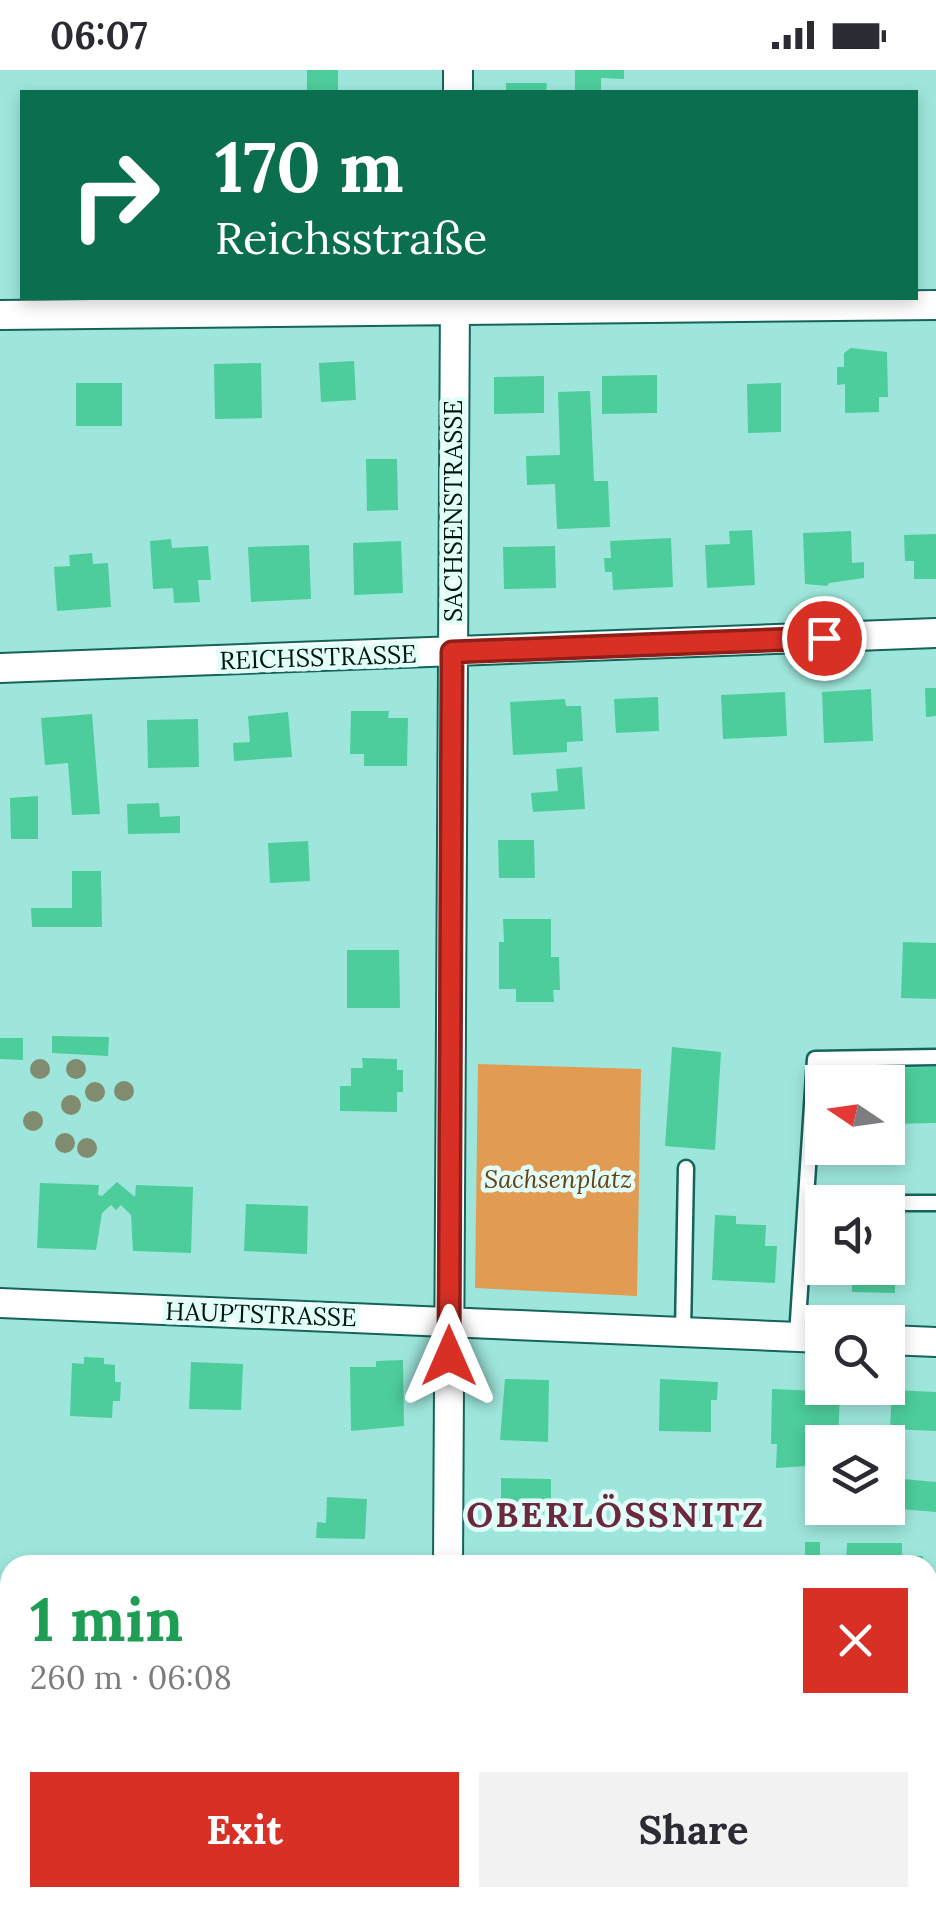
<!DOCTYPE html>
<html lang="en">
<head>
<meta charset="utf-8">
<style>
	body { margin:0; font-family:Lora,serif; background:#f2f2f3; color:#2b2b33; height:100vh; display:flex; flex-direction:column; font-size:38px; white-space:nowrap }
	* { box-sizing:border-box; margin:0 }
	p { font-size:32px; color:#7c7c81 }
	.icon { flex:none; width:55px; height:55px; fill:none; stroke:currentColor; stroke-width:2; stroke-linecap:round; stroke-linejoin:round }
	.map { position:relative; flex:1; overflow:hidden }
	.sheet { position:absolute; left:0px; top:1485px; width:938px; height:352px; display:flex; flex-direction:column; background:#fff; border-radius:30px 30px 0 0; box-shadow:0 5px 15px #0003 }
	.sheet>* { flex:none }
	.banner { position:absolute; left:20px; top:20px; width:898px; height:210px; border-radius:0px; box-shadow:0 5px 15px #0003; background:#0b6e4f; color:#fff; overflow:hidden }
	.needle { width:65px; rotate:283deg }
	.controls { position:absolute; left:805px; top:995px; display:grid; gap:20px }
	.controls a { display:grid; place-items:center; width:100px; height:100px; border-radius:0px; background:#fff; box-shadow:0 5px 15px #0003; font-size:50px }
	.pin { position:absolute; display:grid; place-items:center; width:85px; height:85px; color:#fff; margin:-42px; border:5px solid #fff; border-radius:50%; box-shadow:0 2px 10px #0007 }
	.me { position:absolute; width:110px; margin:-55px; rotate:0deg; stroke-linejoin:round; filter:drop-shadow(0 0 8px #0008) }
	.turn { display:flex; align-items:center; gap:35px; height:210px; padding:0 30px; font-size:45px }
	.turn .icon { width:130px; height:130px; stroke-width:2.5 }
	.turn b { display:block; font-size:70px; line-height:85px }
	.round { display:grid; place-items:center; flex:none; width:105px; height:105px; border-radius:0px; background:#f2f2f3 }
	.overview { display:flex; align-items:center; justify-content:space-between; height:170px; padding:0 30px }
	h1 { font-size:60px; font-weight:700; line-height:75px; color:#1e9e55 }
	.action { display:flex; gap:20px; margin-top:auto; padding:20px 30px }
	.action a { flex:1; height:115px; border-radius:0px; background:#d93025; color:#fff; font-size:40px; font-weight:700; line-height:115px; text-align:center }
	.action a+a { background:#f2f2f3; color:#2b2b33 }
	.status { display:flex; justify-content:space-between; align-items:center; height:70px; padding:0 50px; background:#fff; direction:ltr }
	.status svg { height:28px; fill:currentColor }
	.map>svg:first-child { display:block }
</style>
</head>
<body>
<div class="status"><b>06:07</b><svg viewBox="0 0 49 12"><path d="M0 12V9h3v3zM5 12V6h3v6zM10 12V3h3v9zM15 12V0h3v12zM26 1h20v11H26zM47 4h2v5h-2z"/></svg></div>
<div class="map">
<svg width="936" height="1837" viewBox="0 0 936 1837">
	<rect width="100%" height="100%" fill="#9ee6db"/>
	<!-- green -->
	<path fill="#e29b52" d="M478,994L641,999L637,1226L475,1218Z"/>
	<!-- building -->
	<path fill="#4dcd9b" d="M307,0H338V22H307Z
		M575,0H624V9L601,8V22H575Z
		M506,13H547L546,22H506Z
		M851,278L887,282L888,327H879V342L845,343V314L837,315V297H844V283Z
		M354,291L356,330L321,332L319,293Z
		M261,293L262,348L215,349L214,294Z
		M657,305V343L602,344V306Z
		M544,306V343L494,344V307Z
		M76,313H122V356H76Z
		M781,313V362L748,363L747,314Z
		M590,321L594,411H608L610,457L557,459L555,414L527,415L526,386L560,385L558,322Z
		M366,389H397L398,440L367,441Z
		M752,460L755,515L707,518L705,475L730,474L729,461Z
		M851,461L852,493L864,492V508L829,513L827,516L805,514L803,463Z
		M936,464V509H914V491H905L904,465Z
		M671,468L673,517L613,520L612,502H605L604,488H611L610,471Z
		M171,469L172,478L208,476L211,510H198L200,532L174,533L173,518L153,519L150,471Z
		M401,471L403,523L354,525L353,473Z
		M309,475L311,529L251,532L248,477Z
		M555,476L556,518L504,519L503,477Z
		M92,483L93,494L108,493L111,537L57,541L54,497L70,496L69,485Z
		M925,618H936V646L926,647Z
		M871,619L873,671L824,673L822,622Z
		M785,622L787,666L723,669L721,625Z
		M658,627L659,661L616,663L614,629Z
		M565,629L566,636H581L583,671L567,672V682L513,685L510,632Z
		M351,641H389L388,648H408L407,696H364V684H350Z
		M288,642L292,687L234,691L233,673L250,672L248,646Z
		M92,644L100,744L72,745L68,693L45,695L41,648Z
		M198,649L199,697L148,698L147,650Z
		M582,697L585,739L533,742L531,723L558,721L556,699Z
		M38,726V769H11L10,728Z
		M159,733L160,747L180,746V763L128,764L127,734Z
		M498,770H534L535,808H499Z
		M308,771L310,811L270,813L268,773Z
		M72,801H101L102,857H32L31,838H72Z
		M503,849H551V887H559L560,920H553L554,932H516V919H499V872H504Z
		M903,872L936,873V929L901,928Z
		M347,880H399L400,938H347Z
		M52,966L109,967L108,986L52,983Z
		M0,968H23V990L0,989Z
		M672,977L721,982L715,1080L665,1076Z
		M362,988L397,989V1000H403V1022H397V1042L340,1041V1016H351V998H363Z
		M936,997V1053L888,1054V1012H840V998Z
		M117,1112L135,1127L136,1115L193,1117L191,1183L133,1181L131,1145L121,1135L116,1140L111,1135L102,1143L96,1180L37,1178L40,1113L99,1115L98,1125L102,1126Z
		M246,1134L308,1136L307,1184L244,1181Z
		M715,1145L736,1146V1154L766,1155L765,1176H777L775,1213L712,1210Z
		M888,1187H895V1223L852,1222V1215H833V1198H888Z
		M84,1287L104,1288V1294L115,1295V1312H121L120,1331H113L112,1348L70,1346L72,1293L84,1294Z
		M403,1290L404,1356L351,1361L350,1297H376V1291Z
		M191,1292L243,1294L241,1340L189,1339Z
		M505,1309L549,1310L548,1372L500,1370Z
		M660,1309L718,1312L717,1330H711V1362L659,1361Z
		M772,1319L840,1322L838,1372H822V1395L776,1398L777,1374H771Z
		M892,1320L936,1322V1361L890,1359Z
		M501,1408L551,1409V1443L501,1442Z
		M903,1409L936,1412V1442L900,1439Z
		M327,1427L367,1429L365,1469L316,1468L317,1452L326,1453Z
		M805,1472H820V1495H805Z
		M847,1473H902V1486H923V1495H846Z
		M0,1779L10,1780V1828H51V1837H0Z"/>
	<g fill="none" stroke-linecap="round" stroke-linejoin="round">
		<defs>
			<path id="lane" d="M906,1133H936
				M683,1262L686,1098
				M797,1266L815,989L936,987"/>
			<path id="street" d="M458,22V0
				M0,245L936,235
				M0,598L936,563
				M0,1233L822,1268
				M888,1270L936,1272
				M448,1495L455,228
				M0,1632H10
				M928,1653H936
				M443,1837V1828"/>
		</defs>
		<!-- lane casing -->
		<use href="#lane" stroke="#14645b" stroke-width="19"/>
		<!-- street casing -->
		<use href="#street" stroke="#14645b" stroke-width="32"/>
		<!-- lane -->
		<use href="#lane" stroke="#fff" stroke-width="14"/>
		<!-- street -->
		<use href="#street" stroke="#fff" stroke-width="28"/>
	</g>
	<!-- trees -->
	<g fill="#818b6f">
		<circle cx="40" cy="999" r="10"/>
		<circle cx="76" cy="999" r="10"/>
		<circle cx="124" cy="1021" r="10"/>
		<circle cx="95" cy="1022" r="10"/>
		<circle cx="71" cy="1035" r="10"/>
		<circle cx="33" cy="1051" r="10"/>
		<circle cx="65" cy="1073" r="10"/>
		<circle cx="87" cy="1078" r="10"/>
	</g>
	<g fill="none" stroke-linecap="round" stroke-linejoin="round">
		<defs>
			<path id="route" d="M449,1286L452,582L824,568"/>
		</defs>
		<!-- route casing -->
		<use href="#route" stroke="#8d1f18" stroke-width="25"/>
		<!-- route -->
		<use href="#route" stroke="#d93025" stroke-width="18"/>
	</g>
	<g text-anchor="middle" stroke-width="9" stroke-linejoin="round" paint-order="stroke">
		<!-- street labels -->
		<g font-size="25" fill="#001512" stroke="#e2fef9">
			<text transform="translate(453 441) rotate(-90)" y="9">SACHSENSTRASSE</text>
			<text transform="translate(318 587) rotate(-2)" y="9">REICHSSTRASSE</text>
			<text transform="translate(261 1244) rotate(2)" y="9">HAUPTSTRASSE</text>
		</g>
		<!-- park labels -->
		<g font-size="25" font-style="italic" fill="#694116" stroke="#e2fef9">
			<text x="558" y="1118">Sachsenplatz</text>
		</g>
		<!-- district labels -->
		<g font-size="35" font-weight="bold" letter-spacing="2.5" fill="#6c283c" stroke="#e2fef9">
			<text x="616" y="1457">OBERLÖSSNITZ</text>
		</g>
	</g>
</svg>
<div class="controls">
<a><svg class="needle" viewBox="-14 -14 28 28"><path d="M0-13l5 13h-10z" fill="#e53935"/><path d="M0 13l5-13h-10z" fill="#7c7c81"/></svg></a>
<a><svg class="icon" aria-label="sound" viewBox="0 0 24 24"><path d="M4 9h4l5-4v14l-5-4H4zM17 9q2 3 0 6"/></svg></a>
<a><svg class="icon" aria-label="search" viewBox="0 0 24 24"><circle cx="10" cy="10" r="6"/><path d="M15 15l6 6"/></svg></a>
<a><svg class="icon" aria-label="layers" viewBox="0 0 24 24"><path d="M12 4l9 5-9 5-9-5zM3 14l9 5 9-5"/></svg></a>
</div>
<div class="pin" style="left:824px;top:568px;background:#d93025"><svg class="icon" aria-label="arrive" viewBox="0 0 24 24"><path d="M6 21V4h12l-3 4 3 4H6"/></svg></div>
<svg class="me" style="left:449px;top:1286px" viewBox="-20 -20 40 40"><path d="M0-17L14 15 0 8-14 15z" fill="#d93025" stroke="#fff" stroke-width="4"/></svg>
<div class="banner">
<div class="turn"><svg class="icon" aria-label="right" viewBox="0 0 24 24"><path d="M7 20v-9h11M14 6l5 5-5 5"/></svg><div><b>170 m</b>Reichsstraße</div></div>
</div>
<section class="sheet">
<div class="overview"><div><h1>1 min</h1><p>260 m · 06:08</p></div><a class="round" style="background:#d93025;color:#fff"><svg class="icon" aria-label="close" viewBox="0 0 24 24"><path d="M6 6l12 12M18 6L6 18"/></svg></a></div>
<div class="action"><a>Exit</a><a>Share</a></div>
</section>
</div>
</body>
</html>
